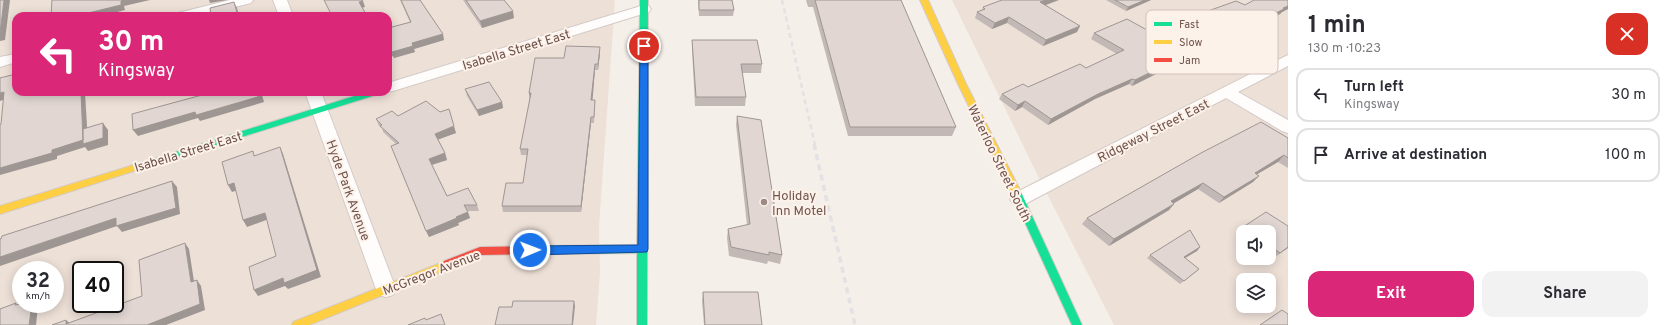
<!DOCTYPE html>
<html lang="en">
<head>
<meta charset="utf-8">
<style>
	body { margin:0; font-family:Overpass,sans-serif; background:#f2f2f3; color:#2b2b33; height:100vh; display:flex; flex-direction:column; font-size:15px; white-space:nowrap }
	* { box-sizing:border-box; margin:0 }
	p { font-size:13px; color:#7c7c81 }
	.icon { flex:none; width:22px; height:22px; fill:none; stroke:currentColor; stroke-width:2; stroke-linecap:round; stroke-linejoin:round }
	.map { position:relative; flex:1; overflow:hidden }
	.details { display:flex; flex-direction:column; background:#fff; width:380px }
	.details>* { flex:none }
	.banner { position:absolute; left:12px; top:12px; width:380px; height:84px; border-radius:12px; box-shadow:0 2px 10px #0003; background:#db2777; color:#fff; overflow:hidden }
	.fabs { position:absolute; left:1236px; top:225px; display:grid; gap:8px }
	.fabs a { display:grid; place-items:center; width:40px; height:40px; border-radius:8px; background:#fff; box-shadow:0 2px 10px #0003; font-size:20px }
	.speed { position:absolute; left:12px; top:261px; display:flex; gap:8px; font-size:20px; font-weight:700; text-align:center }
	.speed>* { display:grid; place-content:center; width:52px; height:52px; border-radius:50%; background:#fff; box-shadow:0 2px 10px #0003; line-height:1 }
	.speed small { font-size:10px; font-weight:400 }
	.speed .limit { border:2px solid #111; border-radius:6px; background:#fff; color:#111 }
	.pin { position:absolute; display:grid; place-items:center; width:34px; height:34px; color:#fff; margin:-17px; border:2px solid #fff; border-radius:50%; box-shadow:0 1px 4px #0007 }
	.me { position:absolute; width:44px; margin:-22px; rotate:89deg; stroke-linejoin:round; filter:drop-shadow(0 0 3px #0008) }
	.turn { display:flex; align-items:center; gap:14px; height:84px; padding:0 20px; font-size:18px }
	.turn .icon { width:52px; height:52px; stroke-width:2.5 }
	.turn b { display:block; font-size:28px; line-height:34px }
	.round { display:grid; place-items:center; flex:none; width:42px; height:42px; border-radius:12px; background:#f2f2f3 }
	.overview { display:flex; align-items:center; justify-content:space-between; height:68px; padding:0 20px }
	h1 { font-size:24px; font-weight:700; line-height:30px }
	.button { display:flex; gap:8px; margin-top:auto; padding:8px 20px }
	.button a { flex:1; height:46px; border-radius:12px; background:#db2777; color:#fff; font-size:16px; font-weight:700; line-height:46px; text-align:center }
	.button a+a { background:#f2f2f3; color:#2b2b33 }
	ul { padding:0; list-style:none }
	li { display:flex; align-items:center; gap:12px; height:54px; margin:0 8px 6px; padding:0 12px; border:2px solid #e1e1e2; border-radius:12px }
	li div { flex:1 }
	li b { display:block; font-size:15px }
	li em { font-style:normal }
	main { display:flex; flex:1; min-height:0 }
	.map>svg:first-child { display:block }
</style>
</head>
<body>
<main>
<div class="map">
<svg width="1288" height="325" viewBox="0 0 1288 325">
	<rect width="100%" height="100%" fill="#f5efe9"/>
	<!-- residential -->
	<path fill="#ede0d7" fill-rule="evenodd" d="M0,0H615L599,226L600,272L596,325H0ZM16,16H388V92H16ZM21,270H55V304H21ZM81,270H115V304H81Z
		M952,0H1288V325H1114L1038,176ZM1243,232H1269V258H1243ZM1243,280H1269V306H1243Z"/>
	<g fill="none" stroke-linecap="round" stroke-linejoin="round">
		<defs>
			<path id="street" d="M230,0H253L251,3L199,16H176L178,13Z
				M273,0H287L293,16H279Z
				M644,5L649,6L651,9L649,12L393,91L385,92H388V83Z
				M16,54V62L0,67V57Z
				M1288,55V66L1238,92L1288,120V133L1282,131L1226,98L1025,204L1019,206L1013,204L1010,199L1013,194Z
				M305,92H321L396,289L393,295L386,297L379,295L376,289Z"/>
			<path id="fast" d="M640,0H648L647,325H637V253L539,254L535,253L534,250L535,247L539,246L637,245Z
				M367,92H380L379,94L140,169H134L132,167L134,165Z
				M1016,188L1019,190L1021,192L1082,325H1072L1011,192L1013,190Z"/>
			<path id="slow" d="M920,0H928L966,84L1021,192L1019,194H1013L1011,192L958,84Z
				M137,164L140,165L142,167L140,169L0,214V206Z
				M448,260L452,261L453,264L452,267L309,325H292L293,322Z"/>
			<path id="jam" d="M539,246L543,247L544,250L543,253L539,254L481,255L448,268L444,267L443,264L444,261L480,247Z"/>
		</defs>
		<!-- street casing -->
		<use href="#street" stroke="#d4cac6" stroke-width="2"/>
		<!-- fast casing -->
		<use href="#fast" stroke="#d4cac6" stroke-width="2"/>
		<!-- slow casing -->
		<use href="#slow" stroke="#d4cac6" stroke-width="2"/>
		<!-- jam casing -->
		<use href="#jam" stroke="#d4cac6" stroke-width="2"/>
		<!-- street -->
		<use href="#street" fill="#fefdfc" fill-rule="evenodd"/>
		<!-- fast -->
		<use href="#fast" fill="#16e098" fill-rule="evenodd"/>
		<!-- slow -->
		<use href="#slow" fill="#ffcf43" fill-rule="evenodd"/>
		<!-- jam -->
		<use href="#jam" fill="#f24e42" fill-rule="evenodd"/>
		<!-- rail-far1 -->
		<path stroke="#e3e1e4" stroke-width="2.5" stroke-dasharray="5 3.5" stroke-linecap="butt" d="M782,0L815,145"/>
		<!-- rail -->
		<path stroke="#e3e1e4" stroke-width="3.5" stroke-dasharray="6 4.5" stroke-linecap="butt" d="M814,144L855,325"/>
	</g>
	<!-- wall -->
	<path fill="#c2b8b5" d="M400,0H420L444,40L414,49L415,52L394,58L393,56L388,58V28L410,22Z
		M463,0H504L514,18L482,28Z
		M698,0H732L734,10L733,16H699Z
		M806,0H901L956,127L952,136H848L813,7H808Z
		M1106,0H1151L1126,11Z
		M1288,0V9L1282,12L1280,14L1249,30L1245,28L1173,62L1170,67L1132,86L1129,84L1095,99L1048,125L1022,107L1015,111L999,99L1002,94L1028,87L1086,68L1117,54L1091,39L1094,33L1156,35L1183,32L1210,20L1204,16L1208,11L1245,5Z
		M1045,5L1077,32L1043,46L1007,23L992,29L975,18L977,12L982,10L983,7Z
		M692,40L762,64L761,73H742L746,97L745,106H695L692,49Z
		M600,53L598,70H595L592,100L595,106L594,123H591L581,212H503L502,206L523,183L527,155H521L520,149L530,100L564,58Z
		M465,89L502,102L503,108L479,116L467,96Z
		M398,116L456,133L438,139L445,153L447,160L432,165L447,196L477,205L479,211H467L470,218L458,223L459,225L429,237L391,146L396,144L383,132L382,128L379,126L376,119Z
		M737,116L782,255L780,264L768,261L767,264L729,256L727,238L728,229L747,225L736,125Z
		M1288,138V168L1278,162L1257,174L1253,182L1219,203L1198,189L1174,203L1169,210L1109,246L1082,224L1087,218Z
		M1288,226V248L1276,256L1269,251V232H1243V233L1239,231L1243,227Z
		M1200,247L1197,251L1185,258L1199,269L1196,272L1180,284L1147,258L1150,255Z
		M703,292L762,325H704L702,301Z"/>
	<!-- shaded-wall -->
	<path fill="#9e9693" d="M4,0H10L5,40L0,41V33Z
		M124,0H150L124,6L125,10L102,16H76Z
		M209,0H227L210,3Z
		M1046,0H1059L1038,8L1040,2Z
		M1145,0H1151L1126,11L1128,7Z
		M363,1L365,7L361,8L359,2Z
		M234,2L237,8L239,16H238Z
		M1288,6V9L1282,12L1280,14L1249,30L1253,24Z
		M513,11L514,18L482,28L480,21Z
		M1009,17L1007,23L992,29L995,23Z
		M1249,23L1245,28L1173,62L1170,67L1132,86L1135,80L1170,59Z
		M1080,26L1077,32L1043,46L1046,40Z
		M443,34L444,40L414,49L415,52L394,58L392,52L412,43Z
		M600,47V53L598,70V64Z
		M391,50L393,56L388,58V51Z
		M595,64V70L592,106L591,100Z
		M1132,79L1129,84L1095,99L1048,125L1051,119L1098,94Z
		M4,92L9,98L0,101V93Z
		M81,92H85L88,143L103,123L108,130V145L88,151L85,147L57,156V159L0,175V168L52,150Z
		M260,92H261L264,102L200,121L198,118L138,136L133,130Z
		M529,93H531L532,99L530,100Z
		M1025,101L1022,107L1015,111L1018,105Z
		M502,102L503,108L479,116L477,110Z
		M591,117V123L581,212V206Z
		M454,126L456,133L437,140L435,134Z
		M280,147L283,154L321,277L288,289L285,286L258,296L254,290L283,278Z
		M445,153L447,160L431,165L429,159Z
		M1284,155L1278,162L1249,179L1255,173Z
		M1259,176L1253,182L1219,203L1224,197Z
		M172,181L177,187L180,214L122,232L117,226L0,266V257L116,218Z
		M234,183L238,190L232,192L228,185Z
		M1203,183L1198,189L1166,208L1171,201Z
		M1174,204L1169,210L1109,246L1114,239Z
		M468,212L470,218L458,223L459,225L429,237L426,231L456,217Z
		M265,213L269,219L247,227L243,220Z
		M185,243L189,249L195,288L191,282Z
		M1200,247L1197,251L1180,261L1184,257Z
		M1288,247V248L1276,256Z
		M197,280L201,286L205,310L166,325H147Z
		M574,301L575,306L573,325H572Z
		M32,304H37L38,306L36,325H29Z
		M66,320L72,325L66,324Z"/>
	<!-- building -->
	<path fill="#e1d6d2" stroke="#9e9693" d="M0,0H4L0,33Z
		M52,0H124L121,1V5L76,16H51Z
		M324,0H362L363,1L359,2L367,16H332Z
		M401,0H420L443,34L412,43L413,46L392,52L391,50L388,51V28L411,22Z
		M466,0H504L513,11L480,21Z
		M699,0H732L734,10H699Z
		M815,0H901L956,127H850Z
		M1002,0H1046L1040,2L1080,26L1046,40L1009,17L995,23L977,12L985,9L983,7Z
		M1115,0H1145L1128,7Z
		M1254,0H1288V6L1283,8L1284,9L1253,24L1249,23L1170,59L1173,61L1135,80L1132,79L1098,94L1051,119L1025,101L1018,105L1002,94L1023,84L1028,87L1080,64L1086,68L1124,50L1094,33L1127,19L1156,35L1175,27L1183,32L1218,16L1208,11L1236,1L1245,5Z
		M234,2L238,16H211L210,8Z
		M692,40H757L762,64H741L746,97H696Z
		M566,46L600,47L598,64H595L591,100H595L594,117H591L581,206H502L506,183H523L528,149H520L531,93H529L535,58H564Z
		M16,74V92H81L83,140L52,150V153L0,168V125L1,124L4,92L0,93V78Z
		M489,82L502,102L477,110L465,89Z
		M213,92H260L261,96L196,115L195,112L133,130L132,114Z
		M426,101L440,112L449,109L454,126L435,134L445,153L429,159L447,196L468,188L477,205H464L468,212L456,217L457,218L426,231L391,146L399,143L380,126L382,125L376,119L392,111L398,116Z
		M737,116L761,120L782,255L769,252V255L731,247L728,229L750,224Z
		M1261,122L1288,138V158L1284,155L1255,173L1259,176L1224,197L1203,183L1171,201L1174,204L1114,239L1087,218L1201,153Z
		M103,123V138L83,144V129Z
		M280,147L317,270L284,283L283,278L254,290L249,267L276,256L265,213L243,220L234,183L228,185L222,162L253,151L254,156Z
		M172,181L176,208L116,226V218L0,257V239H1L2,236Z
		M1266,212L1288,226V247L1280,253L1269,245V232H1250L1243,227Z
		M1190,230L1200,247L1184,257L1199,269L1184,281L1150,255Z
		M185,243L191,282L197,280L200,304L147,325H52L66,320V324L142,296L139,260Z
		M703,292H758L762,325H705Z
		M513,301H574L572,325H495L499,307H512Z
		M16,303L15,305L21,304H32L29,325H0V309Z
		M1282,310L1288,314V325H1260Z
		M441,314L445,325H408L425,318L426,320Z"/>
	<!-- route -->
	<path fill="#1a73e8" stroke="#114b97" d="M644,43L648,46V249L647,252L530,255L527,253L525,250L527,247L530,246L638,245L640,46Z"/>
	<!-- markers -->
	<circle fill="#9e8a84" stroke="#fdf2ea" stroke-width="1.5" cx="764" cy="202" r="4"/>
	<g text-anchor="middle" stroke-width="4" stroke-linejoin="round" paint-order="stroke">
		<!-- street labels -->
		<g font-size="13" fill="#6f534d" stroke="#fdf2ea">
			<text transform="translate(516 49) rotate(-17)" y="5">Isabella Street East</text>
			<text transform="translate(1153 130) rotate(-27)" y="5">Ridgeway Street East</text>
			<text transform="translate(188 151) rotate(-17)" y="5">Isabella Street East</text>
			<text transform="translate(1000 163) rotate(64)" y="5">Waterloo Street South</text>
			<text transform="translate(349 190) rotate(70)" y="5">Hyde Park Avenue</text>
			<text transform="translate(431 272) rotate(-21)" y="5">McGregor Avenue</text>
		</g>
		<!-- poi labels -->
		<g font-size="13" fill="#6f534d" stroke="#fdf2ea" text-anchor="start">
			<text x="772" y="200">Holiday<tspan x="772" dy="15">Inn Motel</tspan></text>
		</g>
	</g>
	<!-- legend -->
	<rect x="1146" y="10" width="132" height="64" rx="6" fill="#fdf2ea" stroke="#d2c2bb" stroke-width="1"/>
	<rect x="1154" y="22" width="18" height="4" fill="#16e098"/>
	<rect x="1154" y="40" width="18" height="4" fill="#ffcf43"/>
	<rect x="1154" y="58" width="18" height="4" fill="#f24e42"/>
	<g font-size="11" fill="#6f534d">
		<text x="1179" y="28">Fast</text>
		<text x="1179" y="46">Slow</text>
		<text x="1179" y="64">Jam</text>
	</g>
</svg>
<div class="fabs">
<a><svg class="icon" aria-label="sound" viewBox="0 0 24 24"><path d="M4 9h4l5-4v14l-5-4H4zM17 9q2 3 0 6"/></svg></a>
<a><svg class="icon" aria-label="layers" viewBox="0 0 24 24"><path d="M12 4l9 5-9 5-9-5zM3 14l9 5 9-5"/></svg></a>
</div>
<div class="speed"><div>32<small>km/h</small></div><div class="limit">40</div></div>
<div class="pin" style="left:644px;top:46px;background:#d93025"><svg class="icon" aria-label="arrive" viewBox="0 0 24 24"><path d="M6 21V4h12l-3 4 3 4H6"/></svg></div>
<svg class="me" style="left:530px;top:250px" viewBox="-20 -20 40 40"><circle r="17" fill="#1a73e8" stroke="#fff" stroke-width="3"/><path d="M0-11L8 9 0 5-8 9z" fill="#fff"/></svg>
<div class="banner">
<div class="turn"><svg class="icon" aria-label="left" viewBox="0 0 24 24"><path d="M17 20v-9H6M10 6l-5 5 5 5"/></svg><div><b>30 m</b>Kingsway</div></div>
</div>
</div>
<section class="details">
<div class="overview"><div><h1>1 min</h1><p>130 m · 10:23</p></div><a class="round" style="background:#d93025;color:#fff"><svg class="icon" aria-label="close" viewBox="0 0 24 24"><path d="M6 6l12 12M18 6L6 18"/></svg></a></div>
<ul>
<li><svg class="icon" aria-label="left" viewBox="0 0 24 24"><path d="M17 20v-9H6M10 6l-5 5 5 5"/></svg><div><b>Turn left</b><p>Kingsway</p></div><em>30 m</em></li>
<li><svg class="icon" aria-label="arrive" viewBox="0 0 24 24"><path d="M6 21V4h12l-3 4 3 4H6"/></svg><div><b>Arrive at destination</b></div><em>100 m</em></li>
</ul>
<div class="button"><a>Exit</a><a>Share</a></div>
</section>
</main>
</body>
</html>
